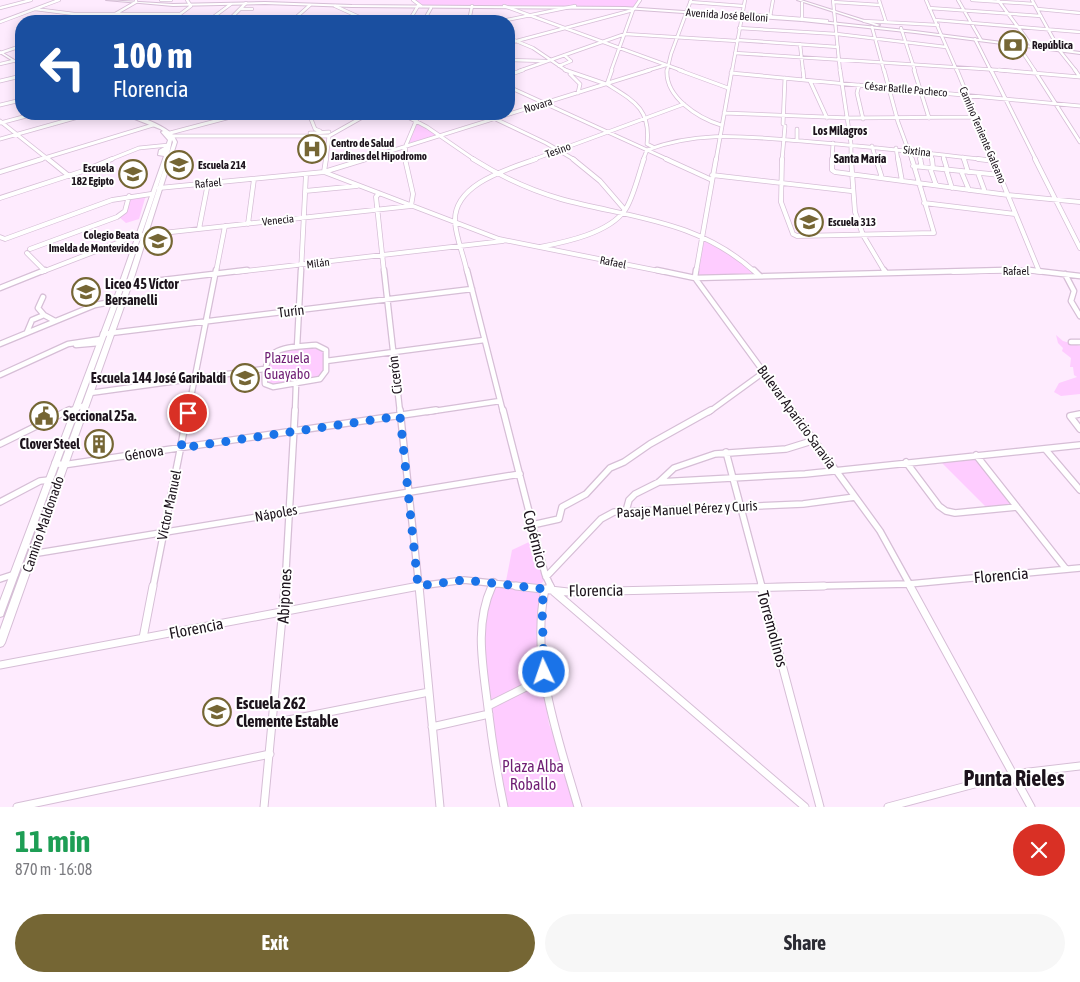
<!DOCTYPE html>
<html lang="en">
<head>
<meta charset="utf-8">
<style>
	body { margin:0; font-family:"Asap Condensed",sans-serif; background:#f7f7f7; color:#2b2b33; height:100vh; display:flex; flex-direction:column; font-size:19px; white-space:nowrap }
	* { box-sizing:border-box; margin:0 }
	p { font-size:16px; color:#7c7c81 }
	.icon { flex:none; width:28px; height:28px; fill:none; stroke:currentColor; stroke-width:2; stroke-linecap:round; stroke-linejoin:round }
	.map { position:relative; height:807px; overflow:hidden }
	.panel { display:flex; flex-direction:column; background:#fff; flex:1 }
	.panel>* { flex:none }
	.top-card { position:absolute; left:15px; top:15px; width:500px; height:105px; border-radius:20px; box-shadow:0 2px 12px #0003; background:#1a4fa0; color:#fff; overflow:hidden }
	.pin { position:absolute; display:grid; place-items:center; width:42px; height:42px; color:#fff; margin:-21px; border:2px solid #fff; border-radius:50%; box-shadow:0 1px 5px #0007 }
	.me { position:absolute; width:55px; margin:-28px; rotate:357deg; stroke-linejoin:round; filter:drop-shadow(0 0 4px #0008) }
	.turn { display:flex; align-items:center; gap:18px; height:105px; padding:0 15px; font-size:22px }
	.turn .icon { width:65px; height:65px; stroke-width:2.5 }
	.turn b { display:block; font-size:35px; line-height:42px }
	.round { display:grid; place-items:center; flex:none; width:52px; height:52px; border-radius:26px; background:#f7f7f7 }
	.summary { display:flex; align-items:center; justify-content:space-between; height:85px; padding:0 15px }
	h1 { font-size:30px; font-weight:700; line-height:38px; color:#1e9e55 }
	.button { display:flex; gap:10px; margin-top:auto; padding:10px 15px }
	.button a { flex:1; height:58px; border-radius:30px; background:#756634; color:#fff; font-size:20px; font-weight:700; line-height:58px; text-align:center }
	.button a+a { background:#f7f7f7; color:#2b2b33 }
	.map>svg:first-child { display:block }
</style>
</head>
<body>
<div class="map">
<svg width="1080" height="807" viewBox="0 0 1080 807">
	<rect width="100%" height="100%" fill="#feebfe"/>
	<!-- green -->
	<path fill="#feccff" d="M416,0H638L633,7L422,5Z
		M417,124H420L438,135L409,143Z
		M146,195L139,219L126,223L119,217L126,211L131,198Z
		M704,240L713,242L755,273V275H698Z
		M1056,335L1063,341L1080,346V394L1061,396L1054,392L1059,383L1077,377L1074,375L1073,367H1070L1071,358L1062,351L1063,348L1058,343Z
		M316,346L324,350V372L318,378L276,385L267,382L269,357L280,351Z
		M976,459L1012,505L987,508L940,461Z
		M57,467L59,468L0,630L7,604Z
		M529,542H534L545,578L543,582L537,586L506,581L512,550Z
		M497,586L539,593L541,674L549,724L556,742L574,807H508C500,760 467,624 497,586Z"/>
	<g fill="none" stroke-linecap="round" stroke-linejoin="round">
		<defs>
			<path id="minor-far5" d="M161,0H171
				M413,0L421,6
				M833,0L840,71
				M879,0L886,22
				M926,0L957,71
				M958,0L981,40
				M972,0L1034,4
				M998,0L1032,46
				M1032,0L1060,51L1076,71
				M690,2L743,6
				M833,2L880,5
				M802,3V20
				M335,6L368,21
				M504,6L683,71
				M0,8L31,0
				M929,8L1041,16
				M35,9L74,14H180
				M240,9H252
				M1038,9L1080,13
				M741,14L827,21
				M298,16L309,21
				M412,16L418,6
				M426,17L431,8
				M770,17L773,0
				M935,20L1080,32
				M61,21L74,15
				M103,21L136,2V0
				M171,21L191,6L187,0
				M208,21L231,4
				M228,21L246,3
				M292,21L310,5
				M392,21L418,18L445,21
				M469,21L472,6
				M502,21L575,6
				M864,21L938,25
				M0,22L59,0
				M872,27L884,71
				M739,28L837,34L946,47
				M901,28L915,71
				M509,38L533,48L567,71
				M975,39L991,71
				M737,40L838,47
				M509,43L633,10
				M800,44L803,71
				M1017,44L1035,71
				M0,53L21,46
				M735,53L1014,71
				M509,60L545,61
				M0,64L13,61
				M559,66L571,61L564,55
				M519,71L625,34L737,41
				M611,71L633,10L640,0
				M646,71L666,65
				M667,71L671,54L691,0
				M732,71L745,0"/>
			<path id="minor-far4" d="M565,70L606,84
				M612,70L607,84C634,101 651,109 647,144L653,147
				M667,70C665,97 698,118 721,125
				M679,70L728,88
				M803,70L804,80
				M840,70L851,144V160
				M884,70L898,122L912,160
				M914,70L929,118
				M957,70L994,160
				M991,70L1036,160
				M999,70L1080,77
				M1034,70L1080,142
				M1075,70L1080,77
				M731,73L1080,106
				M570,74L580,84L578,93
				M509,75L523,70
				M0,81L21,76
				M810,81L827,118
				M859,85L857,93L863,119
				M509,87L669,160
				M0,105L21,100
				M724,113L850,118L976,117
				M309,114L315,129L320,131
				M402,114L427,127L475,160
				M485,114L546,143L575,160
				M0,121L49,160
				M0,123L34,114
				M783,124L785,78
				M797,129V140
				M170,133L242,114
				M310,133L329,132
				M173,136H329L368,114
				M0,139L89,114
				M872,146L876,160
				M896,148L898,160
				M919,152L921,160
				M931,153L932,160
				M943,155L944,160
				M963,157L964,160
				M38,160L153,125
				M109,160L139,148L169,145
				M326,160L329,136
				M362,160L650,70
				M405,160L406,145L419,114
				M532,160L684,104
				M643,160L647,150C700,130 747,137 802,141C864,146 926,153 988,160
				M716,160L732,70
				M782,160L785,126
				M832,160L833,143"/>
			<path id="minor-far3" d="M48,159L69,176
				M473,159C500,176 530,190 561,199C631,218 698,220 755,272
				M573,159L600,181L625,210
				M666,159L712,180
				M782,159L781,202L793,234L797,236L934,233L912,159
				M832,159V170L835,172L1008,195L1080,202
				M851,159L855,212L863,235L885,272
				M876,159L882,178
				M898,159L902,181
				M920,159L922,167
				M932,159L933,168
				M944,159L947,169
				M964,159L968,172
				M978,159L994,161
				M993,159L1039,271
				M1035,159L1080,248
				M913,166L1000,175
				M930,168L936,185
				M946,169L952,188
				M961,171L969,190
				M0,172L42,159
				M324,172L499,239L664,272
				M324,172L326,159
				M978,173L985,192
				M712,175L851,191
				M159,188L324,172L366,159
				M305,191L357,186
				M379,193L376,197L384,272
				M0,198L83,171L112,159
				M924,203L1015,214
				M248,224L254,179
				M199,229L208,183
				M0,237L5,239L112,200L151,194
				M540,247C566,242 609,233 625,210C633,199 639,173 644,159
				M30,249L117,217L125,211L129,196
				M27,253L45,271
				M42,272L135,236L411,206L413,194L405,159
				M216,272L225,226
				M236,272L503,241
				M301,272L306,174
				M467,272C464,256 456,238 455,222C453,184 508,169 536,159
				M696,272L716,159
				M953,272L1025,270L1041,272"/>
			<path id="minor-far2" d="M384,270L400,412
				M467,270L503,412
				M657,270L695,278L1005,270
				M696,270L695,278L793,412
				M754,270L760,276
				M884,270L886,273
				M1029,270L1080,276
				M1065,274L1074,291L1071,301L1080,316
				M129,284L247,270
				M0,288L45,270
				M43,297L38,308L44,315L55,321
				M27,332L32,320L44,315
				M103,334L472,289
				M1071,342H1080
				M0,344L95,305L116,301
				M76,345L99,343
				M316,345L326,350V371L320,379L273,387L265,384C262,345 285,348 316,345Z
				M297,347L301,270
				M326,361L484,340
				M0,375L68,344L101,339
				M90,393L264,369
				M66,412L85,405
				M188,412L216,270
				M295,412L296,384
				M427,412L500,401
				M709,412L764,372"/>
			<path id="minor-far1" d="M400,410L419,587
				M503,410L545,574L551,587
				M792,410L880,531L911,587
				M1080,414L1070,416L1080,429
				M0,444L69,410
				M1046,450L1080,490
				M726,452L762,587
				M976,455L1066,569
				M906,462L939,506L946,511L955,513L1017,507
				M55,463L63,465L436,410
				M659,482L805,474L1080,445
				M0,502L40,481L49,480
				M626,511L629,500L635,494L659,482L674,468L715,454L786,449L815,440
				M532,525L559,519L562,507L586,494L610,468L624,462L650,444L711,410
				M32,554L520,474
				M546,577L601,519L614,512L803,504L855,497
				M0,579L15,574
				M153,587L188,410
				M285,587L295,410
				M412,587L464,580L527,587
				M492,587L494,582
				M770,587L909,584L1080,568"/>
			<path id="minor" d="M419,586L440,807
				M492,586C474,625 483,666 488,708C492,741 497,774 504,807
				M516,586L568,592L824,586
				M550,586L552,590L805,807
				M761,586L820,807
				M910,586L1031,807
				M545,589C530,663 558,737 578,807
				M143,638L153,586
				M0,665L419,586
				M488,706L544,678
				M273,723L429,692
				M432,727L489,714
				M17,807L270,754
				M264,807L285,586
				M888,807L1012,774L1080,766"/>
			<path id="major" d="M106,0L173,4L265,2L352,5L625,7L802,19L915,31L1080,52V54L915,33L802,21L625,9L352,7L265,4L173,6Z
				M797,0H801L880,25L877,26Z
				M0,51L21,64V66L0,53Z
				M122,114C135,113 160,124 170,132C174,135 175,138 177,142L132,284L5,643L3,646L0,647V630L126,284L168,156L119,301L4,613L3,616L0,617V601L113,301L164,156L158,155L159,150L166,146L168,140L161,132L163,131L160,129ZM172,140L173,142L169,154Z"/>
		</defs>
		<!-- minor-far5 casing -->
		<use href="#minor-far5" stroke="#d6bed6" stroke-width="4"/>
		<!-- minor-far4 casing -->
		<use href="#minor-far4" stroke="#d6bed6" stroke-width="4.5"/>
		<!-- minor-far3 casing -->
		<use href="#minor-far3" stroke="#d6bed6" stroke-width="5.5"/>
		<!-- minor-far2 casing -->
		<use href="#minor-far2" stroke="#d6bed6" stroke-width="7"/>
		<!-- minor-far1 casing -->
		<use href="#minor-far1" stroke="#d6bed6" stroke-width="8"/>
		<!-- minor casing -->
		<use href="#minor" stroke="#d6bed6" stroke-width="9"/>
		<!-- major casing -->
		<use href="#major" stroke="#d6bed6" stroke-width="2"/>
		<!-- minor-far5 -->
		<use href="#minor-far5" stroke="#fff" stroke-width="2.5"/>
		<!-- minor-far4 -->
		<use href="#minor-far4" stroke="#fff" stroke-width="3"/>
		<!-- minor-far3 -->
		<use href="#minor-far3" stroke="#fff" stroke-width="4"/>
		<!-- minor-far2 -->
		<use href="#minor-far2" stroke="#fff" stroke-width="4.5"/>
		<!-- minor-far1 -->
		<use href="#minor-far1" stroke="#fff" stroke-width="5.5"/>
		<!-- minor -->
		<use href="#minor" stroke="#fff" stroke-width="7"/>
		<!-- major -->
		<use href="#major" fill="#fff" fill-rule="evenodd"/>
	</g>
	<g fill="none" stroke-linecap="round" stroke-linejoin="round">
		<!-- route -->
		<path stroke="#1a73e8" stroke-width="9" stroke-dasharray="0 16.2" d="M188,413L181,448L400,416L418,586L464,580L545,589L542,604L544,672"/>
	</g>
	<!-- icons -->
	<defs>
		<symbol id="bank-ring" viewBox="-11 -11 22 22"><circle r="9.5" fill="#fff" stroke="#756634" stroke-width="1.5"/><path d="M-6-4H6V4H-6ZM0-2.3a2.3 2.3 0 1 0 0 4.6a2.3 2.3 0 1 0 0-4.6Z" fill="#756634"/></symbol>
		<symbol id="hospital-ring" viewBox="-11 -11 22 22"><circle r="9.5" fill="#fff" stroke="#756634" stroke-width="1.5"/><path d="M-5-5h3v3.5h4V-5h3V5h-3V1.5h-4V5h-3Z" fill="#756634"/></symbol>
		<symbol id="school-ring" viewBox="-11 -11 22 22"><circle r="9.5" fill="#fff" stroke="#756634" stroke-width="1.5"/><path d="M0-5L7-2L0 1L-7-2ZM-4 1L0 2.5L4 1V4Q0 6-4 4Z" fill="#756634"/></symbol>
		<symbol id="civic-ring" viewBox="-11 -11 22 22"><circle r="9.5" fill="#fff" stroke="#756634" stroke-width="1.5"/><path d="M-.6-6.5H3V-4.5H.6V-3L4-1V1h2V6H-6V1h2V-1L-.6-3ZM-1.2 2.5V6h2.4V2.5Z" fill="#756634"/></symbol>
		<symbol id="building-ring" viewBox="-11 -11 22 22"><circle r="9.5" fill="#fff" stroke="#756634" stroke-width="1.5"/><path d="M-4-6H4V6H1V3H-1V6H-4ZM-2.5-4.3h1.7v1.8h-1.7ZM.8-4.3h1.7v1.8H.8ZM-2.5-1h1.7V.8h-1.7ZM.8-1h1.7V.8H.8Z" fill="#756634"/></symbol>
	</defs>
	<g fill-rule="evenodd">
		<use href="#bank-ring" x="997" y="29" width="32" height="32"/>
		<use href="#hospital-ring" x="296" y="133" width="32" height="32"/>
		<use href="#school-ring" x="163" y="149" width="32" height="32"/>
		<use href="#school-ring" x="117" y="158" width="32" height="32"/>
		<use href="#school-ring" x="793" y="206" width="32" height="32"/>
		<use href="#school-ring" x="142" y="225" width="32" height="32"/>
		<use href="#school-ring" x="70" y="276" width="32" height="32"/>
		<use href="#school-ring" x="229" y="362" width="32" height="32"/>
		<use href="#civic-ring" x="28" y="400" width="32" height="32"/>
		<use href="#building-ring" x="83" y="428" width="32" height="32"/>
		<use href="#school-ring" x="201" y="696" width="32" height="32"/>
	</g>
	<g text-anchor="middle" stroke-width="4" stroke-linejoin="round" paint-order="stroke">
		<!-- far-street labels -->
		<g font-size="11" fill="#1c131c" stroke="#fff">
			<text transform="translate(727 15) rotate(4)" y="4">Avenida José Belloni</text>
			<text transform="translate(906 89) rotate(5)" y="4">César Batlle Pacheco</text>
			<text transform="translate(538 105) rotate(-17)" y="4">Novara</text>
			<text transform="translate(983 135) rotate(67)" y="4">Camino Teniente Galeano</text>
			<text transform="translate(558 150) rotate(-20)" y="4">Tesino</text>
			<text transform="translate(917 151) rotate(7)" y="4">Sixtina</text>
			<text transform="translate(208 183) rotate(-5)" y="4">Rafael</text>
			<text transform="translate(278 220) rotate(-6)" y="4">Venecia</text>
			<text transform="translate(613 262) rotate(11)" y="4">Rafael</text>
			<text transform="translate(318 263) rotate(-7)" y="4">Milán</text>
			<text x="1016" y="275">Rafael</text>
		</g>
		<!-- far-poi labels -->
		<g font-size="11" font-weight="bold" fill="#1c131c" stroke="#fff" text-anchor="start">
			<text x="1032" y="49">República</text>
			<text x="331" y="147">Centro de Salud<tspan x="331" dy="13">Jardines del Hipodromo</tspan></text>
			<text x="198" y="169">Escuela 214</text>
			<text x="114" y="172" text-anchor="end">Escuela<tspan x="114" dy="13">182 Egipto</tspan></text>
			<text x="828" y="226">Escuela 313</text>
			<text x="139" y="239" text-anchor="end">Colegio Beata<tspan x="139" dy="13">Imelda de Montevideo</tspan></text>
		</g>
		<!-- far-neighbourhood labels -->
		<g font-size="12" font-weight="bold" fill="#1c131c" stroke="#fff">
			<text x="840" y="135">Los Milagros</text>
			<text x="860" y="163">Santa María</text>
		</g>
		<!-- poi labels -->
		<g font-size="14" font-weight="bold" fill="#1c131c" stroke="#fff" text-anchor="start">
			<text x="105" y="289">Liceo 45 Víctor<tspan x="105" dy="16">Bersanelli</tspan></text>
			<text x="226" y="383" text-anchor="end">Escuela 144 José Garibaldi</text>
			<text x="63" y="421">Seccional 25a.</text>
			<text x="80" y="449" text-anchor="end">Clover Steel</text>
		</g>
		<!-- street labels -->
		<g font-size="14" fill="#1c131c" stroke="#fff">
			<text transform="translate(291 311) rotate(-7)" y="5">Turín</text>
			<text transform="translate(395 375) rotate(-97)" y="5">Cicerón</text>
			<text transform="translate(797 417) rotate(54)" y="5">Bulevar Aparicio Saravia</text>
			<text transform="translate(144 453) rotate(-9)" y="5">Génova</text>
			<text transform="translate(169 505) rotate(-78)" y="5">Víctor Manuel</text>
			<text transform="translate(687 509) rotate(-3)" y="5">Pasaje Manuel Pérez y Curis</text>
			<text transform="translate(276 513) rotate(-10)" y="5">Nápoles</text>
			<text transform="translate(43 524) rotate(-71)" y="5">Camino Maldonado</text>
		</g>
		<!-- park labels -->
		<g font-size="14" fill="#6f1e74" stroke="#fff">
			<text x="287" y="363">Plazuela<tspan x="287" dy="16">Guayabo</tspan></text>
		</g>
		<!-- near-street labels -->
		<g font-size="16" fill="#1c131c" stroke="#fff">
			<text transform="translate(536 539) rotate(76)" y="6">Copérnico</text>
			<text transform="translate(1001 575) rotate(-5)" y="6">Florencia</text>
			<text transform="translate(596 590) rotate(-1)" y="6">Florencia</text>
			<text transform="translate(284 596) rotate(-87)" y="6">Abipones</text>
			<text transform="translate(196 628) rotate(-11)" y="6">Florencia</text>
			<text transform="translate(773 629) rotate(75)" y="6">Torremolinos</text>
		</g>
		<!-- near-poi labels -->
		<g font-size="16" font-weight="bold" fill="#1c131c" stroke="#fff" text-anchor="start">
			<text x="236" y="709">Escuela 262<tspan x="236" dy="18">Clemente Estable</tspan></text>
		</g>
		<!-- near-park labels -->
		<g font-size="16" fill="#6f1e74" stroke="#fff">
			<text x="533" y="772">Plaza Alba<tspan x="533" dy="18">Roballo</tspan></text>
		</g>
		<!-- near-district labels -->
		<g font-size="22" font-weight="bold" fill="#1c131c" stroke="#fff">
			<text x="1014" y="786">Punta Rieles</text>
		</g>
	</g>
</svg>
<div class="pin" style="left:188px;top:413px;background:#d93025"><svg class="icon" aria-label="arrive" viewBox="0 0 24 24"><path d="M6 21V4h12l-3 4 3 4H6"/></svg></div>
<svg class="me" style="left:544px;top:672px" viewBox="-20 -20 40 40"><circle r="17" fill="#1a73e8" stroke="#fff" stroke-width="3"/><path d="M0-11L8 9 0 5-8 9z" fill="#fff"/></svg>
<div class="top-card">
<div class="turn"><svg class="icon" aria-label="left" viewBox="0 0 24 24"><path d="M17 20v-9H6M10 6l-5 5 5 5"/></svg><div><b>100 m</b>Florencia</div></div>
</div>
</div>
<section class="panel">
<div class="summary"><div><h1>11 min</h1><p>870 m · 16:08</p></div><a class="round" style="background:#d93025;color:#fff"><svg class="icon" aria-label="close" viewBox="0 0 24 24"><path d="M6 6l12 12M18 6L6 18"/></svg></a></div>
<div class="button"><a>Exit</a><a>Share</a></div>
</section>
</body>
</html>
